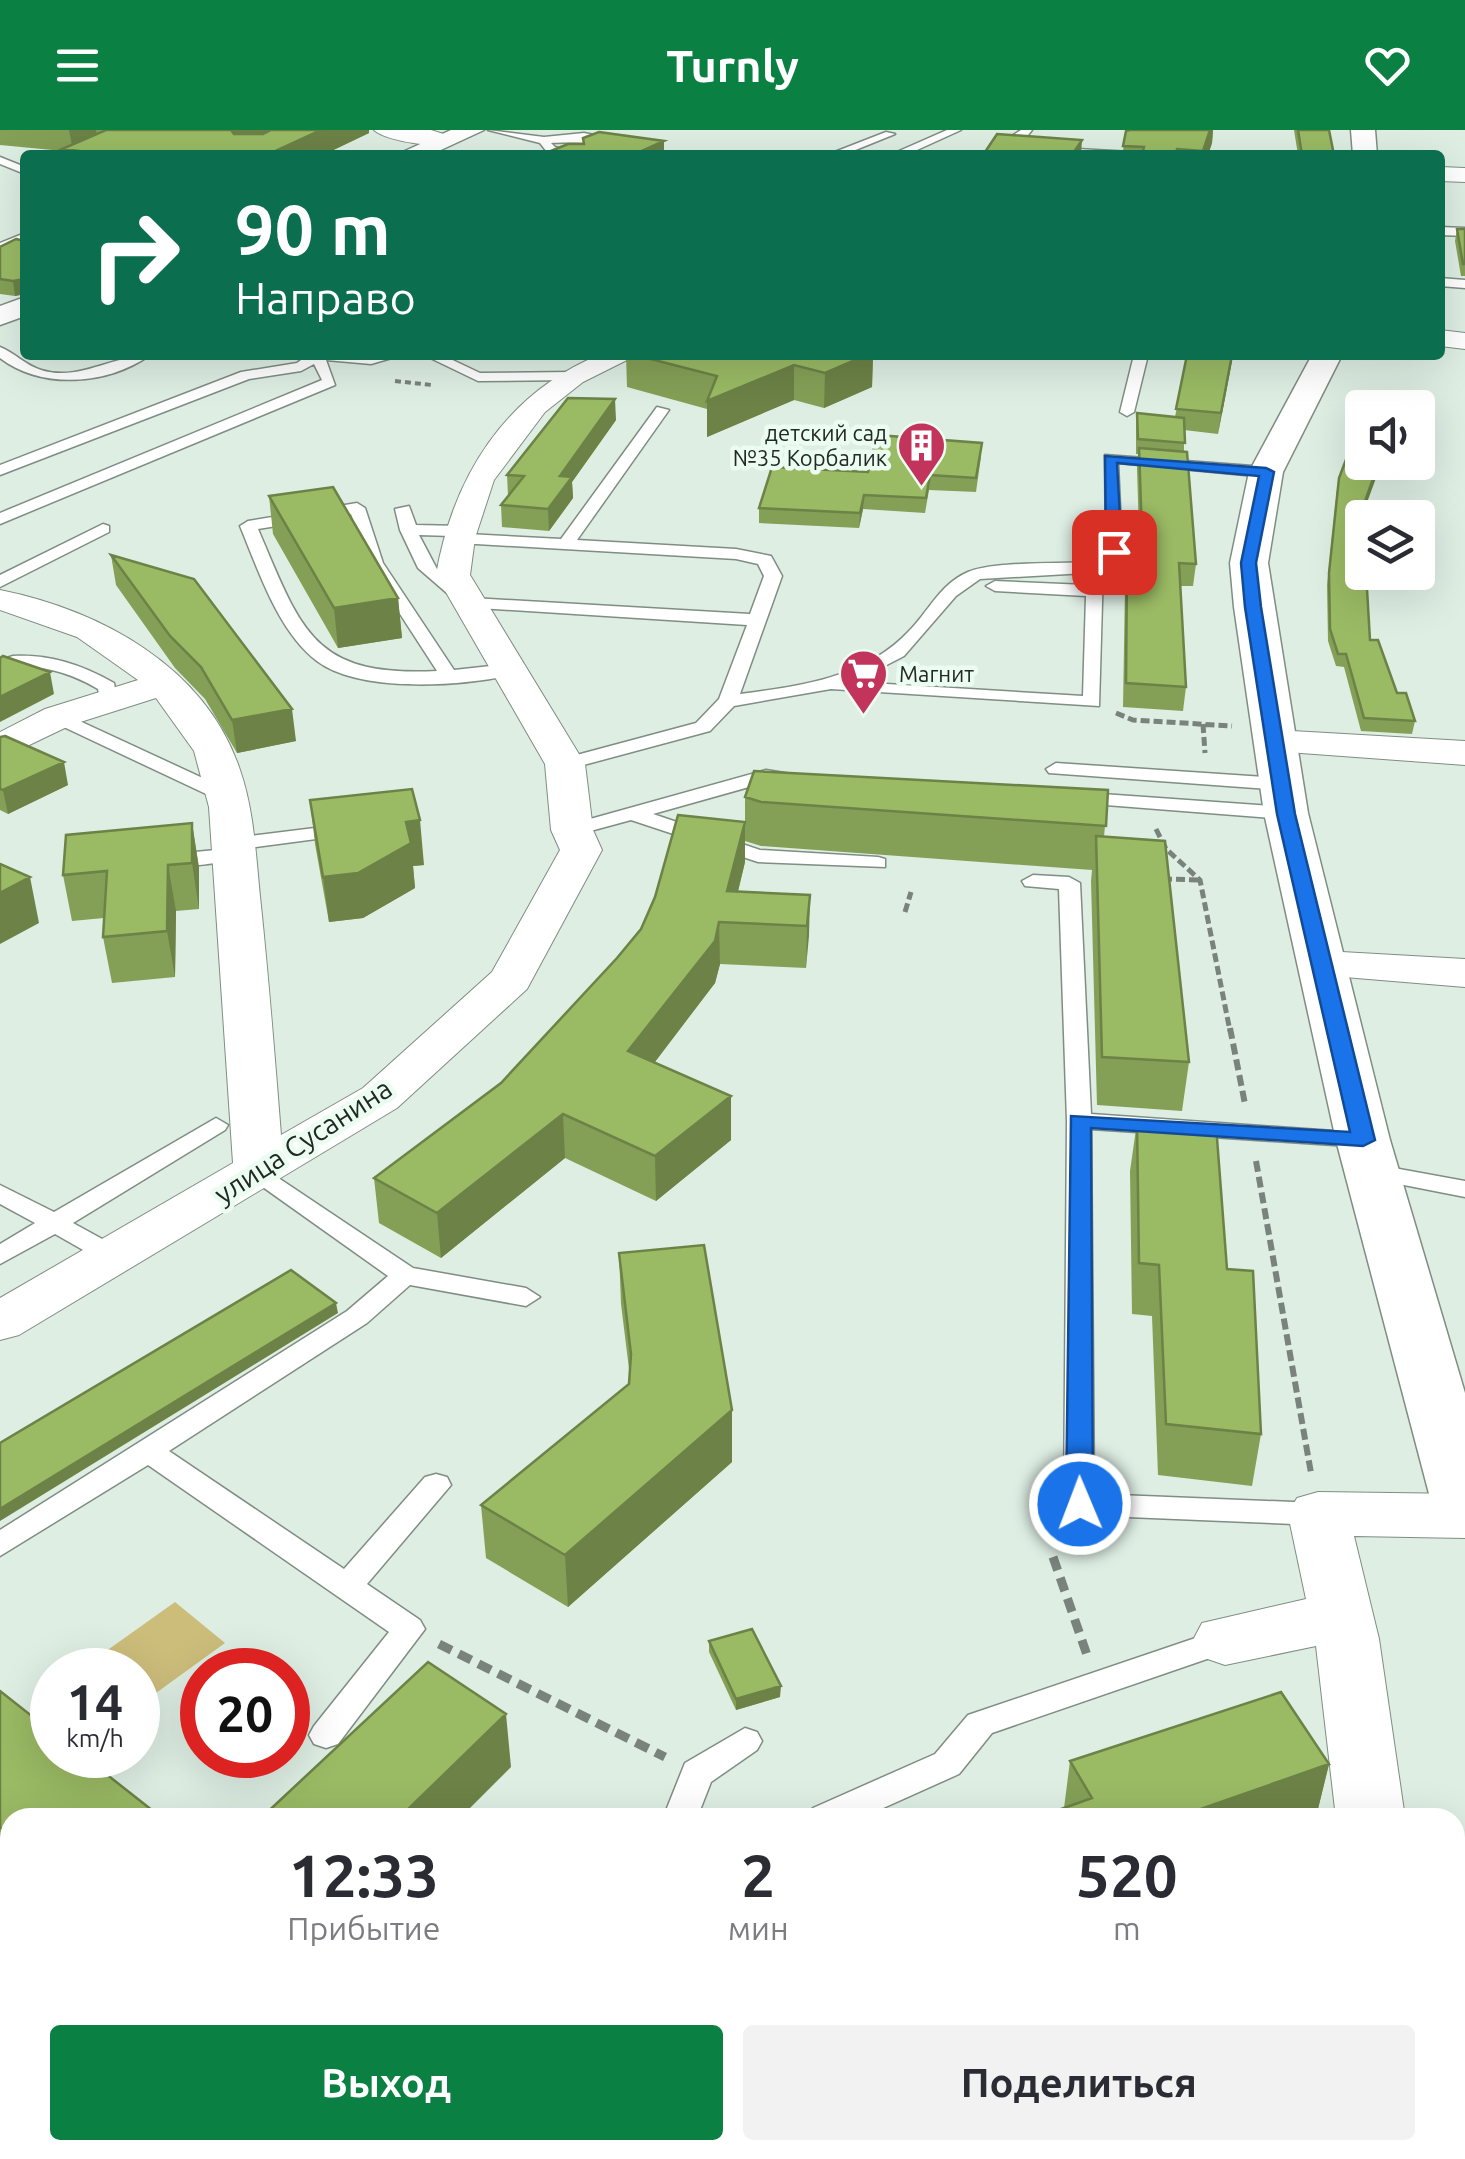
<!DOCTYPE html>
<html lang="ru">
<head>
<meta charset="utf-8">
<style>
	body { margin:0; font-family:Ubuntu,sans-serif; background:#f2f2f3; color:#2b2b33; height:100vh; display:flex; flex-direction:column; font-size:38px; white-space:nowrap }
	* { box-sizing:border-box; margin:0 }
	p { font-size:32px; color:#7c7c81 }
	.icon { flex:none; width:55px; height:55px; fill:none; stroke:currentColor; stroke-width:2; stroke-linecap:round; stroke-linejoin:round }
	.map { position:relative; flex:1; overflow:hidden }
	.side { position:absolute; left:0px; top:1678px; width:1465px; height:352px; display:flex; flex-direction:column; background:#fff; border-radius:30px 30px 0 0; box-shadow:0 10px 40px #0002 }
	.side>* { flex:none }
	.top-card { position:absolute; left:20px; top:20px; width:1425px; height:210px; border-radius:10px; box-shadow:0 10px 40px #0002; background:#0b6e4f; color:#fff; overflow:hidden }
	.tools { position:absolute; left:1345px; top:260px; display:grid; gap:20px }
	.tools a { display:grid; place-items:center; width:90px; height:90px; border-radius:10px; background:#fff; box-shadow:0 10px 40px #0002; font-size:50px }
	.speed { position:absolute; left:30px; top:1518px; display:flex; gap:20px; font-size:50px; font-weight:700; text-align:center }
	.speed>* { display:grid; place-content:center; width:130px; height:130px; border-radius:50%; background:#fff; box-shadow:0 10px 40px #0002; line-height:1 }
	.speed small { font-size:25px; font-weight:400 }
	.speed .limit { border:15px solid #d22; background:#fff; color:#111 }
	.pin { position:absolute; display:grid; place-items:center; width:85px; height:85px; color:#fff; margin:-42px; border-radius:20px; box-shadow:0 5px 15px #0006 }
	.me { position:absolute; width:110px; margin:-55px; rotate:359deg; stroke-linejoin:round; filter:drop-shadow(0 0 8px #0008) }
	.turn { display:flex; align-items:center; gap:35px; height:210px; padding:0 50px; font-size:45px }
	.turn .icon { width:130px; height:130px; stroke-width:2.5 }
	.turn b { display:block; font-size:70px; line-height:85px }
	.eta { display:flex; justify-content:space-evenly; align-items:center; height:170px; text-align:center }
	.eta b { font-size:60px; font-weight:600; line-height:70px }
	.action { display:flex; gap:20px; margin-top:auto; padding:20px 50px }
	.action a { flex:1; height:115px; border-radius:10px; background:#0b8043; color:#fff; font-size:40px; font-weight:600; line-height:115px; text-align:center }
	.action a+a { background:#f2f2f3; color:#2b2b33 }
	header { display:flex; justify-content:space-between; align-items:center; height:130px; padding:0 50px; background:#0b8043; color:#fff; font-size:45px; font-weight:600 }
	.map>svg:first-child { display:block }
</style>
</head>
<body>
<header><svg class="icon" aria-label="menu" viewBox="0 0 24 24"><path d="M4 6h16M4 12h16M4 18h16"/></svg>Turnly<svg class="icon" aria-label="heart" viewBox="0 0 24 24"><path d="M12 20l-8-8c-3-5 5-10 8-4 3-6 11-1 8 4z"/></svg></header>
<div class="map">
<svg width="1465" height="2029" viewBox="0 0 1465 2029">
	<rect width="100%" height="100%" fill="#deeee3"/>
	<!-- green -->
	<path fill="#ccbd7b" d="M175,1472L225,1513L138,1576V1540H95L88,1534Z
		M0,1877L10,1885V2020H160L170,2029H0Z"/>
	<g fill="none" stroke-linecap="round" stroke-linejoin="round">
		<defs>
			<path id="lane" d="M488,0L544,7L584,3L624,11C616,15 568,11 551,13L555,17L582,25L547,22L540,13Z
				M947,0H961L906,25H890Z
				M1021,0H1032C1020,16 1003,25 982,25Z
				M886,2L895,4L843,25H827Z
				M1060,18L1131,22L1137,25H1008Z
				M0,27L25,37V44L0,34Z
				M1440,97L1465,98V106L1440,105Z
				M25,103V112L0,122V113Z
				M1440,148L1465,150V158L1440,156Z
				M0,217C15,223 25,235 41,240C78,252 114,225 150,225C108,255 42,260 0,228Z
				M308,225H402L371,234L326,230L335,255L0,394V383L322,250L314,234L301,241L249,249L0,345V335L241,242L297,233Z
				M424,225H442L480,243L573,242L580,246L573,250L478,251Z
				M1134,225H1148L1134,282L1127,286L1120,282Z
				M657,277L669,280L577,410L736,419L771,426L782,446L740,564C801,556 865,548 909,501C929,481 940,454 968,442C993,431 1060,434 1090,432L1106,420L1105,325L1266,337L1274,342L1266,347L1118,333L1122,421L1103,439L1099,576L831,559L734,576L710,601L565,640L558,638V630L696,593L719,569L747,495L463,477L418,438L400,400L395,379L409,376L416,395L461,396L467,398V404L561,409ZM419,405L452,406L453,411L459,413L736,429L758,434L764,446L750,484L473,468L438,441ZM1086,443V455L995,451L986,456L995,461L1086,466L1083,566L854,552L904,526L956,466L980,449Z
				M357,373L365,378L383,433L454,540L509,534L515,536V544C464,556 361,564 317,531C278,502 258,439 240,396L248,391ZM351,384L367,433L437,541C313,547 302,502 258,399Z
				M103,394L109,396V402L0,457V445Z
				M13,526C50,524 82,535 114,553L117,569L108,575L101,573L98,559C67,541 36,532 0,540V530Z
				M58,581L235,663L238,667L228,673L221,671L51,591V583Z
				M1056,633L1281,648L1291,654L1281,660L1049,643L1046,639Z
				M766,640L791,644L794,648L791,652H767L653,684L760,720L878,727L885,729V737L758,732L631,690L572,706L562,700L565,696Z
				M1074,662L1286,677L1296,683L1286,689L1067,672L1064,668Z
				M347,694L354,696V704L240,719L244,724C232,734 166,741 153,731L164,725L226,719L223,714L233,708Z
				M1033,745L1069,747L1080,753L1091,984L1363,1003L1375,1010L1363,1017L1091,999L1094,1364L1318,1373L1329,1376L1333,1384L1329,1392L1318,1395L1079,1385L1068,1382L1064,1374L1067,991L1059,759L1025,756L1022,751Z
				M216,988L228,995L225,1000L73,1093L124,1121L128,1127L124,1133H106L55,1104L0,1134V1114L35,1093L0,1074V1055L54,1082Z
				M1372,1034L1465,1051V1067L1363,1047L1359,1042Z
				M259,1035L413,1138L526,1158L540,1167L526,1176L410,1155L367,1193L169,1321L344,1439L425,1347L436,1344L447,1347L451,1355L367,1454L420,1490L425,1499L338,1614L326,1618L314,1614L309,1605L314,1596L389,1502L148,1335L0,1426V1400L347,1181L388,1146L250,1048L246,1043Z
				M1225,1498L1236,1501L1241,1510L1236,1519L992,1603L959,1644L861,1688H808L813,1678L935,1624L968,1585Z
				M745,1598L757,1602L762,1611L757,1620L711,1652L697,1688H663L685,1633Z
				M0,1787L10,1791V1828L0,1824Z
				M869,2020H910L914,2029H873Z
				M1051,2020H1106L1102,2029H1047Z"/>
			<path id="street" d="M374,0H431L459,9C446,21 387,12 374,0Z
				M1440,37L1465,38V52L1440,51Z
				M1440,200L1465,203V219L1440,216Z
				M599,225H637L583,252L545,282L494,350L475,408L470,445L585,634L593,700L602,720L527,859L397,978L19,1205L0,1210V1168L233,1033L209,677L194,621L156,568L71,595L0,629V602L45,579L138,550L77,507L0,480V460C99,480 206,536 240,640C255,683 256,731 261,776C269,852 275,929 281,1005L363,958L492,842L560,720L551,700L545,634L436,445C453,347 505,264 599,225Z
				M1275,600L1465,611V635L1261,620L1256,612L1261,604Z
				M1324,821L1465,829V857L1308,844L1302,834L1308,824Z
				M1318,1362L1465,1364V1408L1354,1406L1379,1509L1405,1688H1336L1316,1516L1225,1535L1202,1527L1193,1510L1202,1493L1306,1469L1288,1384L1297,1368Z"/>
			<path id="secondary" d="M451,0H484L430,25H396Z
				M25,167V186L0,195V176Z"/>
			<path id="primary" d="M1351,0H1375L1377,25H1353Z
				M1312,225H1342L1283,342L1268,433L1308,683L1390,1010L1465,1263V1399L1442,1392L1432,1375L1336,1010L1264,683L1234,477L1230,433L1249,342Z"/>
		</defs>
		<!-- lane casing -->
		<use href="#lane" stroke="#7f8d83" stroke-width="3"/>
		<!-- street casing -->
		<use href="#street" stroke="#7f8d83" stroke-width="2"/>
		<!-- secondary casing -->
		<use href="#secondary" stroke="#7f8d83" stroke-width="3"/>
		<!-- primary casing -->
		<use href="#primary" stroke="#7f8d83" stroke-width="3"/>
		<!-- path-far3 -->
		<path stroke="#79837c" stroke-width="4" stroke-dasharray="6 4" stroke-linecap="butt" d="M395,251L432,255"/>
		<!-- path-far2 -->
		<path stroke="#79837c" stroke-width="5" stroke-dasharray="9 4" stroke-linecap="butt" d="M1116,583L1133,590L1232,596
			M1203,594L1205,623
			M1156,699L1166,719L1200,750L1230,901
			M1163,749L1200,750
			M905,782L911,762"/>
		<!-- path-far1 -->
		<path stroke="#79837c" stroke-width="6" stroke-dasharray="11 5" stroke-linecap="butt" d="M1230,898L1245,974
			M1256,1031L1311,1343"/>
		<!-- path -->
		<path stroke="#79837c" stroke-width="9" stroke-dasharray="14 8" stroke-linecap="butt" d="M1053,1427L1087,1525
			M439,1514L665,1627
			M682,2029L690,2020"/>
		<!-- lane -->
		<use href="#lane" fill="#fff" fill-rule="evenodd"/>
		<!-- street -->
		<use href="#street" fill="#fff" fill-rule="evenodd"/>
		<!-- secondary -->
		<use href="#secondary" fill="#fff" fill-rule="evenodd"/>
		<!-- primary -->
		<use href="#primary" fill="#fff" fill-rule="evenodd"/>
	</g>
	<!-- wall -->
	<path fill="#84a056" d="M0,0H369V3L323,25H63V21L0,15Z
		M1127,0H1213L1212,13L1208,25H1122Z
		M1294,0H1329L1334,25H1298Z
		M1457,99H1465V146H1461L1455,111Z
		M25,111V164L15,166L0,164V117Z
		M626,225H873L872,257L824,278L794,270L707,307V279L627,257Z
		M1187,225H1233L1218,304L1184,300V322L1196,434L1193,456H1180L1186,557L1183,581L1123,577L1125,456L1127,433L1140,434L1137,339L1138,324H1136V297L1137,283L1175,287Z
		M616,290L572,352L573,368L549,401L502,397L501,375L508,366L507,345Z
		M981,327L976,362L929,360L925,383L863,379L859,398L759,393V378L868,342Z
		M1337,359L1356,402L1370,510L1397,563L1415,591L1412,604L1361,601L1344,537L1336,536L1328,511L1327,455Z
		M269,366L398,468L402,508L338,518L273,404Z
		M111,425L296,611L237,623L205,569L175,538L116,455Z
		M0,607L68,655L8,684L0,680Z
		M1108,660L1104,707L1189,932L1182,981L1097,975L1091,751L1092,740L761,716L745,711V732L738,762L810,765L806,838L720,834L715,853L654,932L731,966V1010L656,1071L565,1028L441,1128L379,1093L374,1048L501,953L745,692V667Z
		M310,670L424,735L413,736L415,758L363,788L329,792L315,714Z
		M192,693L199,738V779L176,781L175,847L112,853L103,807L104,788L72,791L63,745Z
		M1137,992L1227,1139L1261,1304L1252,1356L1158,1345L1152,1186L1132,1184L1130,1041Z
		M619,1123L732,1332L568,1477L486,1428L481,1375L629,1254L630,1247L621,1174Z
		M709,1511L780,1567L736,1580L709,1522Z
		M0,1561L10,1688V1745L0,1736Z
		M1070,1631L1329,1634L1316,1687L1064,1678Z"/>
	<!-- shaded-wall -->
	<path fill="#6c8246" d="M69,0H96L98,10L73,21Z
		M230,0H276L233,24Z
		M321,0H369V3L323,25H267Z
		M1210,0H1213L1212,13L1208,25H1203Z
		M1082,10L1081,25H1072Z
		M664,11V24L663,25H633Z
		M24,149L25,164L15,166L13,151Z
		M867,225H873L872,257L824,278L825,243Z
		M1232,225H1233L1218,304L1221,283Z
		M794,235V270L707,307V271Z
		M615,269L616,290L572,352L573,368L549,401L548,379L560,346Z
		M1379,332H1382L1352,413L1354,402Z
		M864,365L863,379L859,398L860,383Z
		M398,468L402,508L338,518L334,478Z
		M50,542L54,564L0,592V567Z
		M292,579L296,611L237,623L232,590Z
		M64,632L68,655L8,684L3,660Z
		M420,690L424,735L413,736L415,758L363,788L329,792L323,747L406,692Z
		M745,692V732L730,793L727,761Z
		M192,693L199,738V779L192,733Z
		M168,735L176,781L175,847L167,801Z
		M30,747L39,793L0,814V763Z
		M810,765L809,806L806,838L807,796Z
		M719,792L720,834L715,853L630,965L628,921Z
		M731,966V1010L656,1071L655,1026Z
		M563,984L565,1028L441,1128L437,1083Z
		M336,1173L338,1183L0,1391V1379Z
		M732,1280V1332L568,1477L565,1425Z
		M781,1556L780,1567L736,1580V1569Z
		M506,1584L511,1637L460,1688H399Z
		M1329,1634L1316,1687L1314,1688H1175Z"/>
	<!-- building -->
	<path fill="#9aba64" stroke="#6c8246" stroke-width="2.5" d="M103,0H231L234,4H263L271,0H321L267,25H114L62,19L106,0Z
		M1130,0H1210L1203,21L1177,19L1176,25H1142L1144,17L1123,16L1126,1Z
		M1298,0H1329L1334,25H1302Z
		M599,2L664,11L633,25H541L568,14H584L583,8Z
		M997,4L1082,10L1072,25H983Z
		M1457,99H1465V134H1463Z
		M16,109L25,111V150L24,149L13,151L0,149V117Z
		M635,225H867L825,243L794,235L707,271L717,246Z
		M1187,225H1232L1221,283L1176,279Z
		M568,268L615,269L560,346L572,347L548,379L501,375L524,346L507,345Z
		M1137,283L1184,288L1185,313L1138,309Z
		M877,305L982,313L976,348L930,345L926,368L864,365L860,383L759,378L772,337L868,342Z
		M1355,306L1362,307V332H1379L1354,402H1362V442H1366L1370,510H1378L1397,563H1406L1415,591L1364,588L1346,524H1338L1330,499L1329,443L1339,348Z
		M1139,318L1187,322L1196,434L1179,433L1186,557L1126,553L1127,433L1143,434Z
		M333,357L398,468L334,478L269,366Z
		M111,425L194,449L292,579L232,590L201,537L170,506Z
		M3,526L50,542L0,567V528Z
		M5,606L64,632L3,660L0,659V607Z
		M754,641L1108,660L1106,696L761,672L745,667Z
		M412,659L420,690L406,692L411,713L358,743L323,747L310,670Z
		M678,685L745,692L727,761L810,765L807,796L719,792L715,811L628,921L731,966L655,1026L563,984L437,1083L374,1048L501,953L617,828L641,799L655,767Z
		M192,693V733L168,735L167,801L103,807L107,741L63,745L66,705Z
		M1096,706L1165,711L1189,932L1102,927Z
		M0,734L30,747L0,763Z
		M1137,992L1216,995L1227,1139L1253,1141L1261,1304L1166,1294L1159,1135L1139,1133Z
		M704,1115L732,1280L565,1425L481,1375L629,1254L631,1224L619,1123Z
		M291,1140L336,1173L0,1379V1313Z
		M752,1499L781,1556L736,1569L709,1511Z
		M428,1532L506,1584L399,1688H261Z
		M0,1561L52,1602V1625H82L162,1688H10V1705L0,1697Z
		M1281,1562L1329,1634L1175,1688H1036L1092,1668L1070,1631Z
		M1268,2020H1391L1397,2029H1248Z"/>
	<!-- route -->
	<path fill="#1a73e8" stroke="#114b97" stroke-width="2.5" d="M1105,326L1266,338L1274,342L1256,433L1261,477L1295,684L1375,1010L1363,1016L1091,998L1093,1374L1080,1384L1066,1374L1071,986L1350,1002L1277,684L1245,477L1241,433L1259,346L1117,333L1122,422L1114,426L1106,422Z"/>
	<!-- icons -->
	<defs>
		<symbol id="building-pin" viewBox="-11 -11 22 30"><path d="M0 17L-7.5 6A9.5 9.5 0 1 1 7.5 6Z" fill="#c3345d" stroke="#ebfcf0"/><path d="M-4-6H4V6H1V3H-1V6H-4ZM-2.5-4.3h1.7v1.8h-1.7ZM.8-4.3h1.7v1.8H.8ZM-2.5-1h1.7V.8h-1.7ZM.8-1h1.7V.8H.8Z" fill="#fff"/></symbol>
		<symbol id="supermarket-pin" viewBox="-11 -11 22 30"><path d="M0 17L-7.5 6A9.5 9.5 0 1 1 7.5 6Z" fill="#c3345d" stroke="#ebfcf0"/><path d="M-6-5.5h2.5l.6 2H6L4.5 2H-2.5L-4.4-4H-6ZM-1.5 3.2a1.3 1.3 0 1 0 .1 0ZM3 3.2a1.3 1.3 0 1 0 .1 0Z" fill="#fff"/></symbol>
	</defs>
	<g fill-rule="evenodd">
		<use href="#building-pin" x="894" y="288" width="55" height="75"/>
		<use href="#supermarket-pin" x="836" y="516" width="55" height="75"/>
	</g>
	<g text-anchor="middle" stroke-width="9" stroke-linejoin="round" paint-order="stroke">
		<!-- far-poi labels -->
		<g font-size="22" fill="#222824" stroke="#ebfcf0" text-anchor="end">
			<text x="887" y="311">детский сад<tspan x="887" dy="25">№35 Корбалик</tspan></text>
			<text x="899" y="552" text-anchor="start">Магнит</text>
		</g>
		<!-- street labels -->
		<g font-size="28" fill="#222824" stroke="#ebfcf0">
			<text transform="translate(303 1011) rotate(-33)" y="10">улица Сусанина</text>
		</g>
	</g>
</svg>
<div class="tools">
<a><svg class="icon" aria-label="sound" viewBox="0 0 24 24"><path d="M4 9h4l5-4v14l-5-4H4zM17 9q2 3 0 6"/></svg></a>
<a><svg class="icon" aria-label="layers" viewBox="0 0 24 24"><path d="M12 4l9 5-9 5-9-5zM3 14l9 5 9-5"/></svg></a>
</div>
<div class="speed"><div>14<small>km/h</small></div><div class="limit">20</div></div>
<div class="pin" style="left:1114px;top:422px;background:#d93025"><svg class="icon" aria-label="arrive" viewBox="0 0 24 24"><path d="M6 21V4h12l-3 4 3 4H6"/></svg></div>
<svg class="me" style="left:1080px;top:1374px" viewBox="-20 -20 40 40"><circle r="17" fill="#1a73e8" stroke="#fff" stroke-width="3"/><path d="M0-11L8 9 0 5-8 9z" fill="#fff"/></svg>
<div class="top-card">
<div class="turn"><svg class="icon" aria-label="right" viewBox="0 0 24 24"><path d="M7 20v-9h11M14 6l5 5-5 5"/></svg><div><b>90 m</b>Направо</div></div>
</div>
<section class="side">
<div class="eta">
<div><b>12:33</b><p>Прибытие</p></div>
<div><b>2</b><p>мин</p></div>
<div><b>520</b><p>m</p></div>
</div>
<div class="action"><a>Выход</a><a>Поделиться</a></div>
</section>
</div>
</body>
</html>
